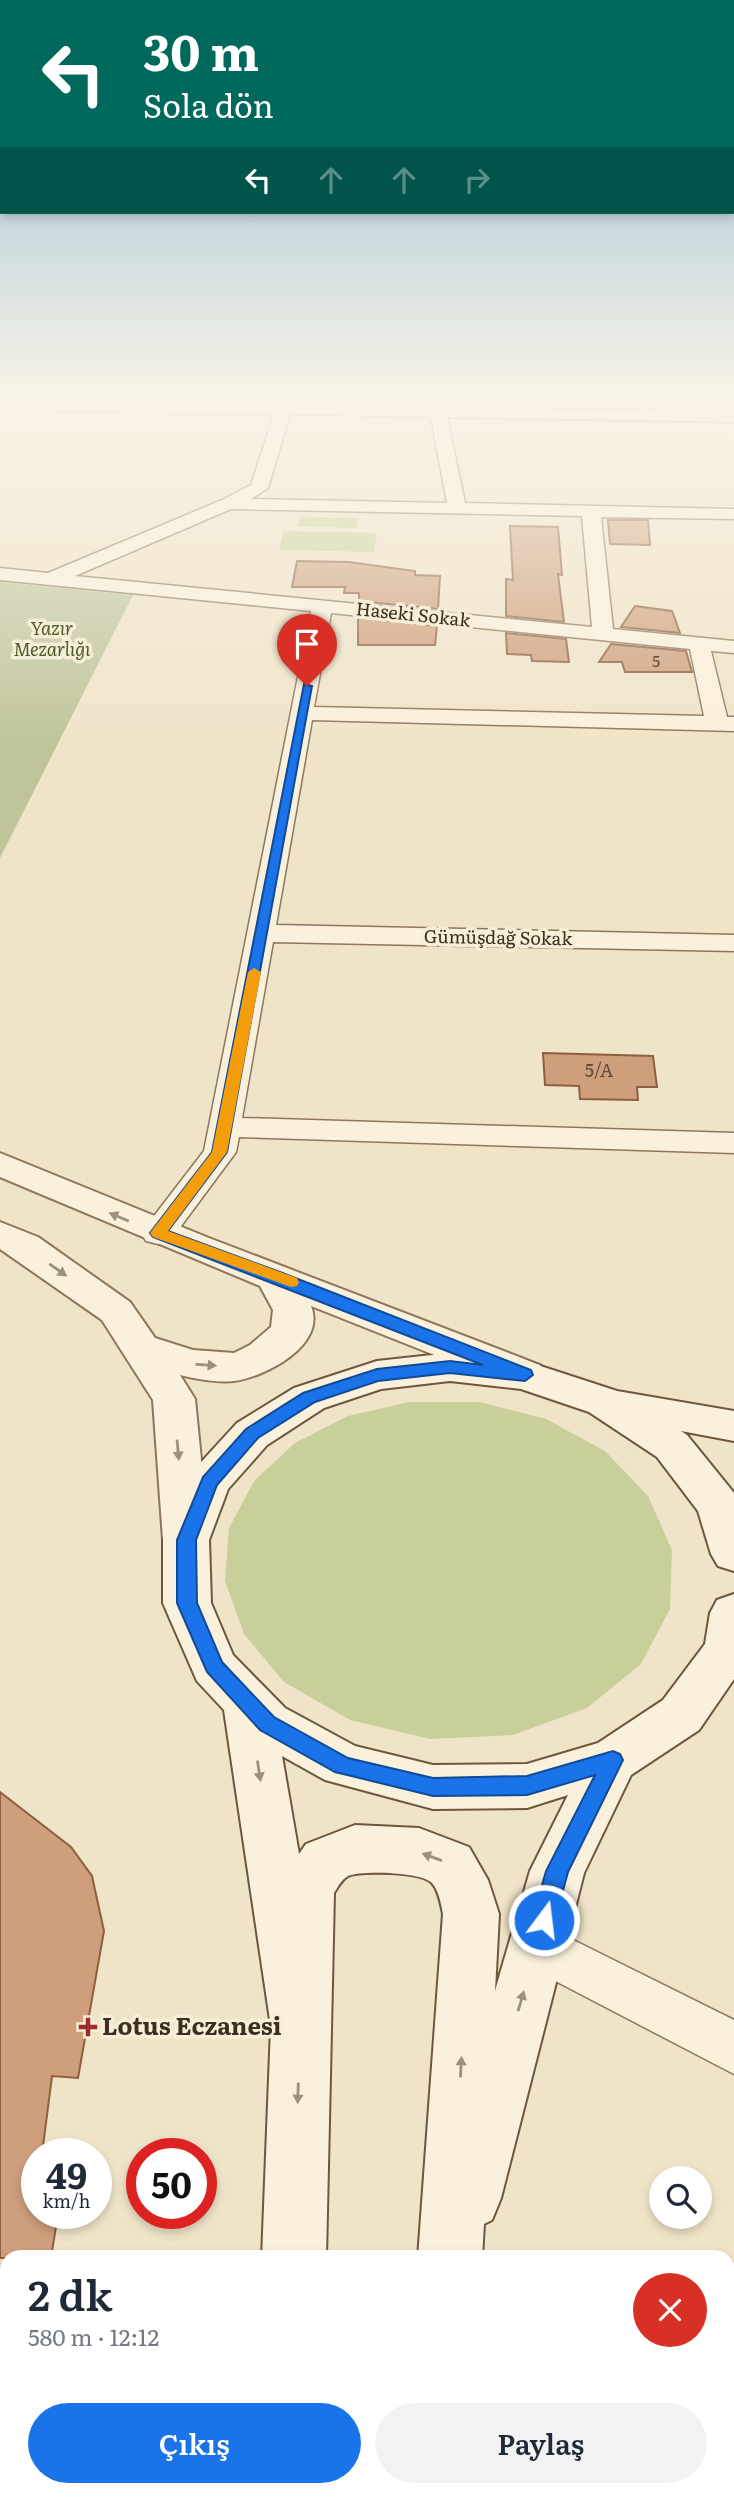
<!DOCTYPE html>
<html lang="tr">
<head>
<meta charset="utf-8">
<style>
	body { margin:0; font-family:Literata,serif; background:#f2f2f3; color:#1f2937; height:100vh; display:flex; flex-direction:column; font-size:26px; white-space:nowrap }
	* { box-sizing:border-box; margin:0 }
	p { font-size:23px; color:#747a83 }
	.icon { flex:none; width:38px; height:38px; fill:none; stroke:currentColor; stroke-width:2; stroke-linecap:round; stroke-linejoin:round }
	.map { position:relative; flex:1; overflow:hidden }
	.side { position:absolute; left:0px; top:2250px; width:735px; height:247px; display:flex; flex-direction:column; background:#fff; border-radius:21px 21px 0 0; box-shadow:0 4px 10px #0003 }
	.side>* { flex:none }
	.top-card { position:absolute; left:0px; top:0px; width:735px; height:214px; box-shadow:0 4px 10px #0003; background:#00695c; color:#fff; overflow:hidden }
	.controls { position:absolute; left:649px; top:2166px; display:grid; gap:14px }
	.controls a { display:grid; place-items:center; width:63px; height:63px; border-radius:50%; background:#fff; box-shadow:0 4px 10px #0003; font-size:35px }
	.speed { position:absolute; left:21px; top:2138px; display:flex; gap:14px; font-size:35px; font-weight:700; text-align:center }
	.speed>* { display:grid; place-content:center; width:91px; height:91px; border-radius:50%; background:#fff; box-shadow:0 4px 10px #0003; line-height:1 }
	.speed small { font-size:18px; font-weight:400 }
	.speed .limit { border:10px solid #d22; background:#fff; color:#111 }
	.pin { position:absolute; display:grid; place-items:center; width:60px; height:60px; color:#fff; margin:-72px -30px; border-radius:50% 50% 50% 0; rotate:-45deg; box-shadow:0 0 7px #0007 }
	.pin .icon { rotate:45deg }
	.me { position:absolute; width:77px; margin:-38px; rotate:15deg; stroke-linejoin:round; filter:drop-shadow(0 0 5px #0008) }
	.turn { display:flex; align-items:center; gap:24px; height:147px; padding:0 28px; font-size:32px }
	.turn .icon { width:91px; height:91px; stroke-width:2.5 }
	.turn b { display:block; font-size:49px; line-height:60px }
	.lanes { display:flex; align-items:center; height:66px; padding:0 28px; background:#0003; justify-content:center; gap:35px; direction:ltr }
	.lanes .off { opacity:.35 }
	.round { display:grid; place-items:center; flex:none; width:74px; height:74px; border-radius:37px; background:#f2f2f3 }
	.headline { display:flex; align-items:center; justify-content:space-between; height:119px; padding:0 28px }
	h1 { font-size:42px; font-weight:600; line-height:52px }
	.cta { display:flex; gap:14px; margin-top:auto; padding:14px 28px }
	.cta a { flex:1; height:80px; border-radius:42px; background:#1a73e8; color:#fff; font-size:28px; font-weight:600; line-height:80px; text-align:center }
	.cta a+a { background:#f2f2f3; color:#1f2937 }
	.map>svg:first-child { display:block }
</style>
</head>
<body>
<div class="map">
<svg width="734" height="2497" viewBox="0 0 734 2497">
	<rect width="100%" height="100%" fill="#f0e4c8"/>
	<!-- green -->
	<path fill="#c9cf9b" d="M300,517L358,518L356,528L297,526Z
		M284,531L377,533L374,552L279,550Z
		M409,1402H479L546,1419L605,1451L648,1496L672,1550L670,1609L641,1664L587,1708L513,1735L430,1739L350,1720L284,1682L244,1634L225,1581L229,1528L254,1481L295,1443L348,1416Z"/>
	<!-- cemetery -->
	<path fill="#bfc49a" d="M0,582L133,595L0,858Z"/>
	<!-- building -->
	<path fill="#cf9f7d" stroke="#8d5f41" stroke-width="2" d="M608,520H648L650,545L610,544Z
		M510,526L558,527L562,575L558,574L564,622L506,616V579L513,580Z
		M297,561L349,562L415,571V575L440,576L438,609L359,601V593H344L345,587H292Z
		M635,606L672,611L680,633L621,627Z
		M358,618L437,626L435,645H358Z
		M506,633L566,639L569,662L532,661L531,655L507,654Z
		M611,644L686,651L692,672H625L622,662H599Z
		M543,1053L653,1056L657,1087H637L638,1100L580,1099L579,1086L545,1085Z
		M0,1792L71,1847L92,1876L104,1931L78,2078L52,2076L42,2154H37V2214H58L51,2258H0Z"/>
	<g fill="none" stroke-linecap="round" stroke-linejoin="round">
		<defs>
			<path id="minor" d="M0,402L277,405L278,402H294L293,405L431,407L432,402H448L447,408L734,412V422L447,417L465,503L734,509V519L601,517L613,629L734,641V653L711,651L727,717H734V731L312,720L276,925L734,935V951L273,942L242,1118L734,1133V1153L239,1137L236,1152L170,1241L158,1244L146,1241L141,1233L204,1151L311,611L0,580V568L48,573L222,500L251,485L274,414L0,410ZM290,414L431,417L447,503L251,499L268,488ZM231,509L582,516L592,627L75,576ZM331,613L690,649L704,716L314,707Z
				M537,1922L734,2020V2074L519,1962L511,1945L519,1928Z"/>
			<path id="tertiary" d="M0,1153L209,1238L540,1365L546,1375L540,1385L525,1389L510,1385L311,1306C327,1345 265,1377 234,1381C216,1383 197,1379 180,1375L195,1399L209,1540L202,1552L186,1557L170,1552L163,1540L153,1400L102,1320L0,1249V1222L38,1237L130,1302L155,1338L193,1350L234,1353L250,1345L271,1327L273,1310L260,1286L0,1177Z"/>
			<path id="secondary" d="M450,1353L525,1361L617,1391L734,1411V1441L681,1431L687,1435L734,1493V1571L718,1566L711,1554L698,1511L657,1457L589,1412L521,1389L450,1381L381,1389L324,1408L267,1445L228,1489L209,1540L211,1603L233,1655L285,1708L355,1746L433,1765L527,1764L598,1743L663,1700L705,1644L710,1613L717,1600L734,1594V1679L699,1730L631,1775L584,1873L501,2198L492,2220L484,2224L482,2258H418L443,1914C441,1904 439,1891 432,1883C422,1872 361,1870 348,1876C341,1880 338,1887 334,1893L326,2258H262L271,2027L224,1710L197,1681L163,1603V1540L193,1471L237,1423L294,1388L377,1361ZM282,1756L325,1780L433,1809L527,1808L568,1795L530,1871L495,1991L499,1914L488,1880L469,1847L419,1828L355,1825L306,1844L299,1854Z
				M252,2490H322V2497H252Z
				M395,2490H465V2497H395Z"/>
		</defs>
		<!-- minor casing -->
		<use href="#minor" stroke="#8d765c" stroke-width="3"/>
		<!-- tertiary casing -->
		<use href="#tertiary" stroke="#8d765c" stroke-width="4"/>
		<!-- secondary casing -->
		<use href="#secondary" stroke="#6f573f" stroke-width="4"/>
		<!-- minor -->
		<use href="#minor" fill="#faf1dc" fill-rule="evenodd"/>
		<!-- tertiary -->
		<use href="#tertiary" fill="#faf1dc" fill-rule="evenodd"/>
		<!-- secondary -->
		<use href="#secondary" fill="#faf1dc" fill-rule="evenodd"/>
	</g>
	<!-- one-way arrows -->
	<defs><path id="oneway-solid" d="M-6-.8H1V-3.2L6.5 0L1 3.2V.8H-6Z" transform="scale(1.75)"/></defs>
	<g fill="#9c907e">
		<use href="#oneway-solid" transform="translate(119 1217) rotate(-157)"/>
		<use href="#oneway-solid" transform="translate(58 1270) rotate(35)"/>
		<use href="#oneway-solid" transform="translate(206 1365) rotate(4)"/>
		<use href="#oneway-solid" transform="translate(178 1450) rotate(85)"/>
		<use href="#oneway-solid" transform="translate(259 1771) rotate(81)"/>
		<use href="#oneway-solid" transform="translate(432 1857) rotate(-160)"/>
		<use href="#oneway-solid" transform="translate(521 2001) rotate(-74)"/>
		<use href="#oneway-solid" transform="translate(461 2067) rotate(-87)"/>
		<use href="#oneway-solid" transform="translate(298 2093) rotate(92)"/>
	</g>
	<!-- sky -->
	<linearGradient id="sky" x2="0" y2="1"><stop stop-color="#8fbad6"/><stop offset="0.53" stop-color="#f8f3e6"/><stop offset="1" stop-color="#f8f3e6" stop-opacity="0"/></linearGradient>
	<rect width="734" height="752" fill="url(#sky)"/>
	<!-- route -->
	<path fill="#1a73e8" stroke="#114b97" stroke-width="2" d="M304,684L312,686L227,1152L168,1231L280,1272L531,1370L533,1375L525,1381L450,1373L378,1381L315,1402L258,1438L217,1485L196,1540L197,1603L222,1662L274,1717L348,1758L433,1778L527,1776L613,1751L620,1754L623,1760L568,1872L555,1920L552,1928L544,1931L535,1928L532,1920L546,1871L595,1775L527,1795L433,1796L335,1772L260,1730L207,1672L177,1603V1540L203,1477L246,1429L303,1393L377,1369L450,1361L483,1365L153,1237L150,1233L212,1152Z"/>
	<!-- slow -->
	<path fill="#f59e0b" d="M254,968L261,972L227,1152L168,1231L297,1278L299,1282L297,1286L291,1287L153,1237L150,1233L212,1152L248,972Z"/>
	<!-- markers -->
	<path fill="#9e2a2b" stroke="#f7eed8" stroke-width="2.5" d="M84.5 2016.5h7v7h7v7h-7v7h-7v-7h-7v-7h7z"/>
	<g text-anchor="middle" stroke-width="7" stroke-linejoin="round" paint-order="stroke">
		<!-- far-number labels -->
		<g font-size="16" fill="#624a37">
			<text x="656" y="667">5</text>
		</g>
		<!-- far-street labels -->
		<g font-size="18" fill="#3d2e20" stroke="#f7eed8">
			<text transform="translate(413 615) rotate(6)" y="6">Haseki Sokak</text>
			<text transform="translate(498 938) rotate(1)" y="6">Gümüşdağ Sokak</text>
		</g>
		<!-- far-park labels -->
		<g font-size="18" font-style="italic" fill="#4d5a26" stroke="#f7eed8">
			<text x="52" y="635">Yazır<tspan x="52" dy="21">Mezarlığı</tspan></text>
		</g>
		<!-- number labels -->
		<g font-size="18" fill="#624a37">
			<text x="599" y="1077">5/A</text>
		</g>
		<!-- near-poi labels -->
		<g font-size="24" font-weight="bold" fill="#3d2e20" stroke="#f7eed8" text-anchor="start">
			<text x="102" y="2035">Lotus Eczanesi</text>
		</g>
	</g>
</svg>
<div class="controls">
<a><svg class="icon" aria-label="search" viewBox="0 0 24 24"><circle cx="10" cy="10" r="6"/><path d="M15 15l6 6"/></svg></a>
</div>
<div class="speed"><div>49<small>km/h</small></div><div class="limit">50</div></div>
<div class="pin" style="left:307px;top:686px;background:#d93025"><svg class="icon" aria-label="arrive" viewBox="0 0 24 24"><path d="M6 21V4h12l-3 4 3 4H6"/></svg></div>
<svg class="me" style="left:544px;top:1920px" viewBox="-20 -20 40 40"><circle r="17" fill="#1a73e8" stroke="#fff" stroke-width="3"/><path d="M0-11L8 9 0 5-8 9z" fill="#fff"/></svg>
<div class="top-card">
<div class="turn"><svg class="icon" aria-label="left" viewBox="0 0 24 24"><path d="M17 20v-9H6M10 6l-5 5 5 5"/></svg><div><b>30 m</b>Sola dön</div></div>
<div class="lanes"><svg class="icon" aria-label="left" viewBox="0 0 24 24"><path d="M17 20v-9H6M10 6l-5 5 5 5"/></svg><svg class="icon off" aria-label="ahead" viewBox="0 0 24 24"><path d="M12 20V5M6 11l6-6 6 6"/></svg><svg class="icon off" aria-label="ahead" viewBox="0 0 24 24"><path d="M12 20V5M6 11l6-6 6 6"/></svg><svg class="icon off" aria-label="right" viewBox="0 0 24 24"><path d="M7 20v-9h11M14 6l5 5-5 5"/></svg></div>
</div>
<section class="side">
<div class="headline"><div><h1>2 dk</h1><p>580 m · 12:12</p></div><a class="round" style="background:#d93025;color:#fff"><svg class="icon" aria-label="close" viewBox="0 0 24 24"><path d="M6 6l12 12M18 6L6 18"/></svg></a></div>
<div class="cta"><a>Çıkış</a><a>Paylaş</a></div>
</section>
</div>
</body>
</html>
